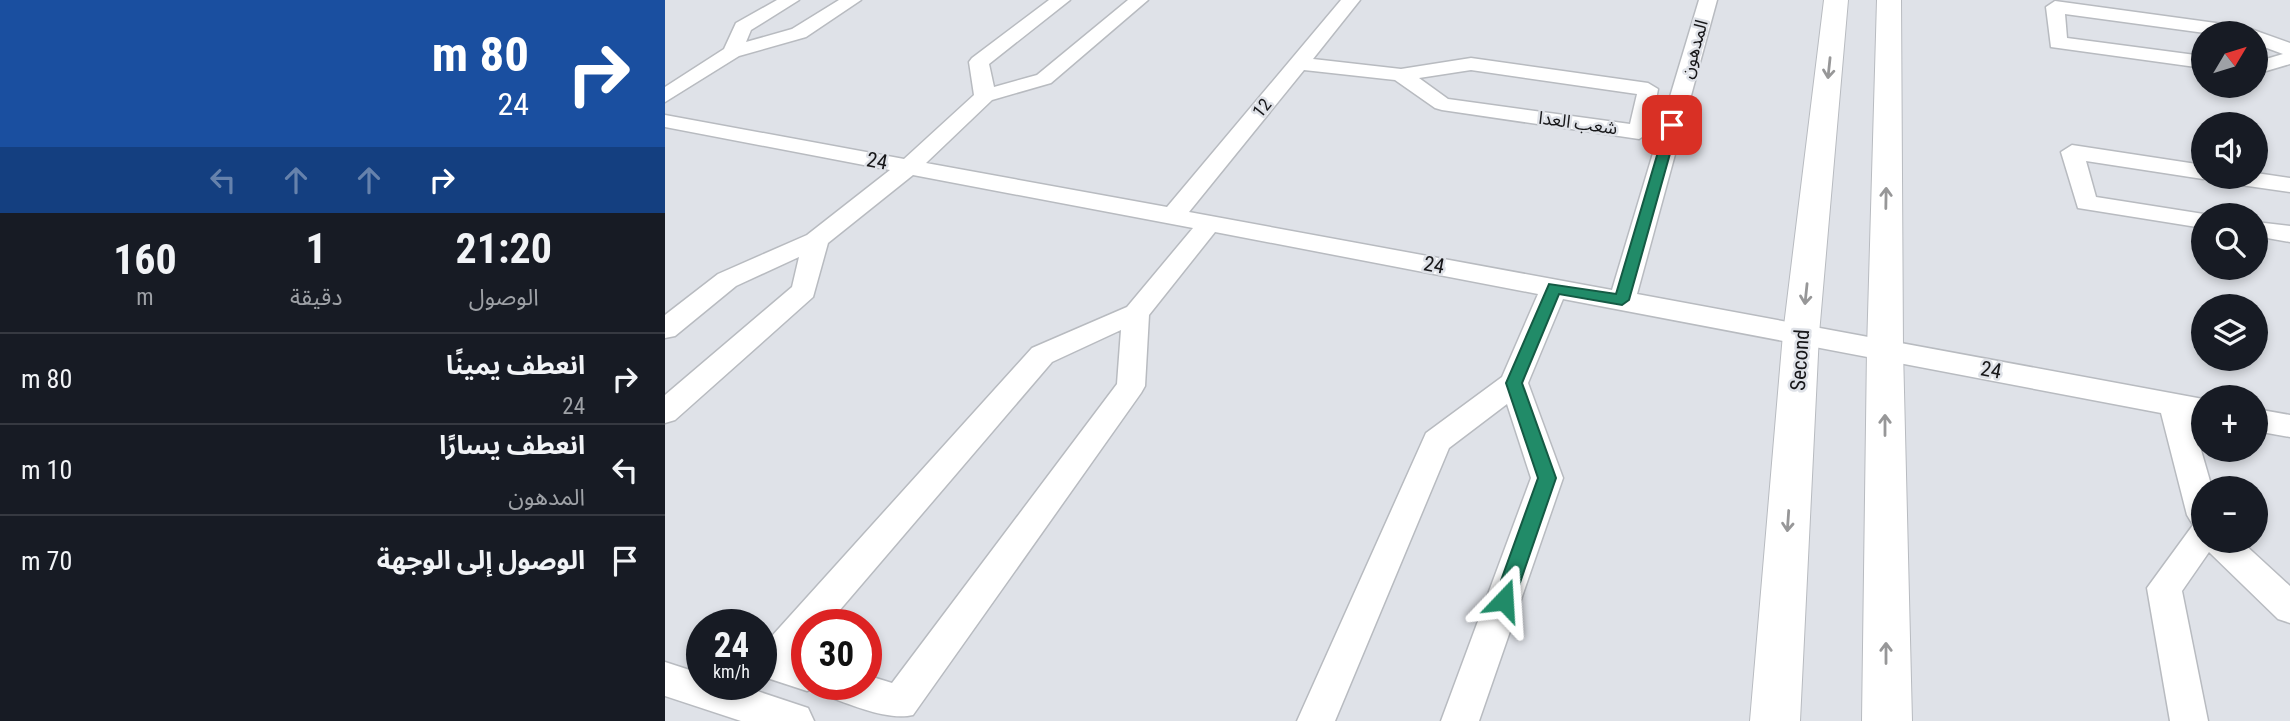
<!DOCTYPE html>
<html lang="ar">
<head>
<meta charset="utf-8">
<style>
	body { margin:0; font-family:"Roboto Condensed","Noto Sans Arabic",sans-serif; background:#20242c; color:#f1f3f6; direction:rtl; height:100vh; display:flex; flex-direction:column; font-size:26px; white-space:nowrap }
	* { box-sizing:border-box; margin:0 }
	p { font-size:23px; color:#9ea1a6 }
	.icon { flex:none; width:38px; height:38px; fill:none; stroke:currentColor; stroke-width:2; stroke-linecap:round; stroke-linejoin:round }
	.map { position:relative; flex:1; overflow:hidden; direction:ltr }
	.side { display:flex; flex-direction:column; background:#171b24; width:665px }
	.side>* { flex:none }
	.top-card { background:#1a4fa0; color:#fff; overflow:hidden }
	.needle { width:46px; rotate:52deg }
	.buttons { position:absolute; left:1526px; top:21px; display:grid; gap:14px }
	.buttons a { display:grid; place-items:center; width:77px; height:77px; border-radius:50%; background:#171b24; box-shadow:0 4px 10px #0003; font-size:35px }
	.speed { position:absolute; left:21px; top:609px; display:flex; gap:14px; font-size:35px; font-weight:700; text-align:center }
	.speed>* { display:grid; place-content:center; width:91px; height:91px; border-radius:50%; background:#171b24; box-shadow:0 4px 10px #0003; line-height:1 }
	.speed small { font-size:18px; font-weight:400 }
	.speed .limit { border:10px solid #d22; background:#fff; color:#111 }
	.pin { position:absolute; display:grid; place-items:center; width:60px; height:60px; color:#fff; margin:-30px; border-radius:14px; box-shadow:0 4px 10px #0006 }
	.me { position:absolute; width:77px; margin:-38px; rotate:20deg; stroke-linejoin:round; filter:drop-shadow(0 0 5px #0008) }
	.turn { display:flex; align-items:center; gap:24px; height:147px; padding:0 21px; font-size:32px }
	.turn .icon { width:91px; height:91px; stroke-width:2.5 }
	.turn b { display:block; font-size:49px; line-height:60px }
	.lanes { display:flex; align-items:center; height:66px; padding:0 21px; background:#0003; justify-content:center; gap:35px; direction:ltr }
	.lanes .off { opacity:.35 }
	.eta { display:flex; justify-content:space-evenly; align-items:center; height:119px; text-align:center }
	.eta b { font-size:42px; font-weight:700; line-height:49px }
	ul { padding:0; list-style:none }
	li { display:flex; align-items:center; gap:21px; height:91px; padding:0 21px; border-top:2px solid #363941 }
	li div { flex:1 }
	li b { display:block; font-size:26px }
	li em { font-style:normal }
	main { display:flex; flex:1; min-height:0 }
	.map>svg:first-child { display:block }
</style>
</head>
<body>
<main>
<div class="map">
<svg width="1625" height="721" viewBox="0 0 1625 721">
	<rect width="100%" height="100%" fill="#dfe2e8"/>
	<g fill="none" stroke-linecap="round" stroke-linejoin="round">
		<defs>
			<path id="minor" d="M112,0H134L86,30L81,42L127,29L174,0H196L141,37L74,56L0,102V87L59,49L71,23Z
				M384,0H405L324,64L329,87L372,75L463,0H483L386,83L327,100L261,163L502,207L676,0H695L648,59L736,69L806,58L983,83L993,89L985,132L974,139L777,110L770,108L730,80L639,70L524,212L947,290L1034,0H1052L972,294L1538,399V421L1527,419L1547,488H1538V541H1576L1625,586V623L1613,619L1544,552L1517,591L1543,721H1505L1482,588L1528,525L1522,515L1496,413L898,299L863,383L898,478L814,721H776L866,478L842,404L784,448L670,721H632L761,433L837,377L873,294L550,232L484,315L480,386L476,393L248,715C224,721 186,705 162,696L157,684H201V675L227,683L452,384L456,330L387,362L162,625H142V648L135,655L142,657V684L155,686L142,691L96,676V648L367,348L462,307L528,228L248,175L163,243L148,297L10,420L0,423V395L127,287L134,257L71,286L10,336L0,338V315L53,274L142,235L225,170L0,127V115L239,159L309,95L304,62L307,58ZM806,70L972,94L965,124L783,99L754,78Z
				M1390,1L1580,27L1625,43V64L1591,74V62L1618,54L1591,44V33H1540L1400,14L1402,38L1538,56V68L1386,47L1381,7Z
				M1407,145L1538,165V177H1546L1538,179L1421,161L1431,197L1545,215H1538V228L1413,208L1396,152Z
				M1591,173L1625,178V192L1569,184L1561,182L1557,177H1591Z
				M1591,222L1625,226V242L1591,236Z
				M1591,409L1625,415V437L1591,431Z
				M0,662L37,674V684H71L143,708L149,721H76L0,696Z"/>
			<path id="tertiary" d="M1159,0H1183L1154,334L1135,721H1085L1118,334Z
				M1212,0H1236L1238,350L1247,721H1197L1202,350Z"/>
		</defs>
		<!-- minor casing -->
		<use href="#minor" stroke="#b8bbc0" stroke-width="3"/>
		<!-- tertiary casing -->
		<use href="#tertiary" stroke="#b8bbc0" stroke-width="2"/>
		<!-- minor -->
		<use href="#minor" fill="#fff" fill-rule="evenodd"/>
		<!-- tertiary -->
		<use href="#tertiary" fill="#fff" fill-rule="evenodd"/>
	</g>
	<!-- one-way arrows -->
	<defs><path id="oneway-shaft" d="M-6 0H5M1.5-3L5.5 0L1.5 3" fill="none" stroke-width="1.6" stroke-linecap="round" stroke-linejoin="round" transform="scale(1.75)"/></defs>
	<g stroke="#979798">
		<use href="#oneway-shaft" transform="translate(1164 68) rotate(96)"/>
		<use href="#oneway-shaft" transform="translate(1221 198) rotate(-89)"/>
		<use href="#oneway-shaft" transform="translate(1141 294) rotate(96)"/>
		<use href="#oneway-shaft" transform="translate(1220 425) rotate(-90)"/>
		<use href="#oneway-shaft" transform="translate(1123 521) rotate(94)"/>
		<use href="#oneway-shaft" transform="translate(1221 653) rotate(-90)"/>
	</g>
	<!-- route -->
	<path fill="#218b68" stroke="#155a44" stroke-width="2" d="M1007,122L1013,125L964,300L957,305L894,294L857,383L891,478L849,600L846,606L839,608L832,606L829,600L873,478L841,383L884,284L951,294L1001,125Z"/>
	<g text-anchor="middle" stroke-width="5" stroke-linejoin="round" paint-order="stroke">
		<!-- far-street labels -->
		<g font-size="18" fill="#171719" stroke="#dfe2e8">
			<text transform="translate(1029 49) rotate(-74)" y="6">المدهون</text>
			<text transform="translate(597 108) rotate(-51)" y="6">12</text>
			<text transform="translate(913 123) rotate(8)" y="6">شعب العدا</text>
		</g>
		<!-- street labels -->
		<g font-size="21" fill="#171719" stroke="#dfe2e8">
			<text transform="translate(212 161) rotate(11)" y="7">24</text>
			<text transform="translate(769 265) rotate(11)" y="7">24</text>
			<text transform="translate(1135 360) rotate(-86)" y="7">Second</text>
			<text transform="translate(1326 370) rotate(11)" y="7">24</text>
		</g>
	</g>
</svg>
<div class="buttons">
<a><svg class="needle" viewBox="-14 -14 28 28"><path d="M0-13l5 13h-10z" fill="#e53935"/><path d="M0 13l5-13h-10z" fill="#9ea1a6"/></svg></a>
<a><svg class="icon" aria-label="sound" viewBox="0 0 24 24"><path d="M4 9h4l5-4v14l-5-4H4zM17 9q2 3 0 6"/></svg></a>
<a><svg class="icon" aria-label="search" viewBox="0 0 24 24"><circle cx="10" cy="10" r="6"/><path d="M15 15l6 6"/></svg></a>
<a><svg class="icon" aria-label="layers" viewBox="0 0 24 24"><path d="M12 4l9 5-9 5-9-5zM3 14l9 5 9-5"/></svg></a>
<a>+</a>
<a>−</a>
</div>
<div class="speed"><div>24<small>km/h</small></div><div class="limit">30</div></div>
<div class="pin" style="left:1007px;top:125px;background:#d93025"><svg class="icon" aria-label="arrive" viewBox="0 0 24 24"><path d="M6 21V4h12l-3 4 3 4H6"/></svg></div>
<svg class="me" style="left:839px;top:600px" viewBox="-20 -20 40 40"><path d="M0-17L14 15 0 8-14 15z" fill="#218b68" stroke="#fff" stroke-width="4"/></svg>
</div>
<section class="side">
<div class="top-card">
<div class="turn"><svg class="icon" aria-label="right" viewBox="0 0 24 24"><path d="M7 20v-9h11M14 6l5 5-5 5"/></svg><div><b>80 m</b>24</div></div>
<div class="lanes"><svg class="icon off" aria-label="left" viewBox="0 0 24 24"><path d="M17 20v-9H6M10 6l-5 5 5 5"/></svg><svg class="icon off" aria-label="ahead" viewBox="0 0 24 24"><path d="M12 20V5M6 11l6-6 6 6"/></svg><svg class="icon off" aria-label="ahead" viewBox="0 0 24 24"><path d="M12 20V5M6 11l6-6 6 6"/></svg><svg class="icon" aria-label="right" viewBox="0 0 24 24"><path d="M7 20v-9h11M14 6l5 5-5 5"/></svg></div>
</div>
<div class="eta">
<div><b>21:20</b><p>الوصول</p></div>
<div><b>1</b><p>دقيقة</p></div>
<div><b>160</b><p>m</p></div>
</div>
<ul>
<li><svg class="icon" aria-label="right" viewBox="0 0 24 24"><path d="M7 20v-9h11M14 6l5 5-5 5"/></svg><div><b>انعطف يمينًا</b><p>24</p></div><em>80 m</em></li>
<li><svg class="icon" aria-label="left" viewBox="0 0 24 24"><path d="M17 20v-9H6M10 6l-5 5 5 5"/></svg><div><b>انعطف يسارًا</b><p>المدهون</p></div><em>10 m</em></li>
<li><svg class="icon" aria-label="arrive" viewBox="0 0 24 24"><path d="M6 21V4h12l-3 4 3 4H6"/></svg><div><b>الوصول إلى الوجهة</b></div><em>70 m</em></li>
</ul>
</section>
</main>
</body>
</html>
